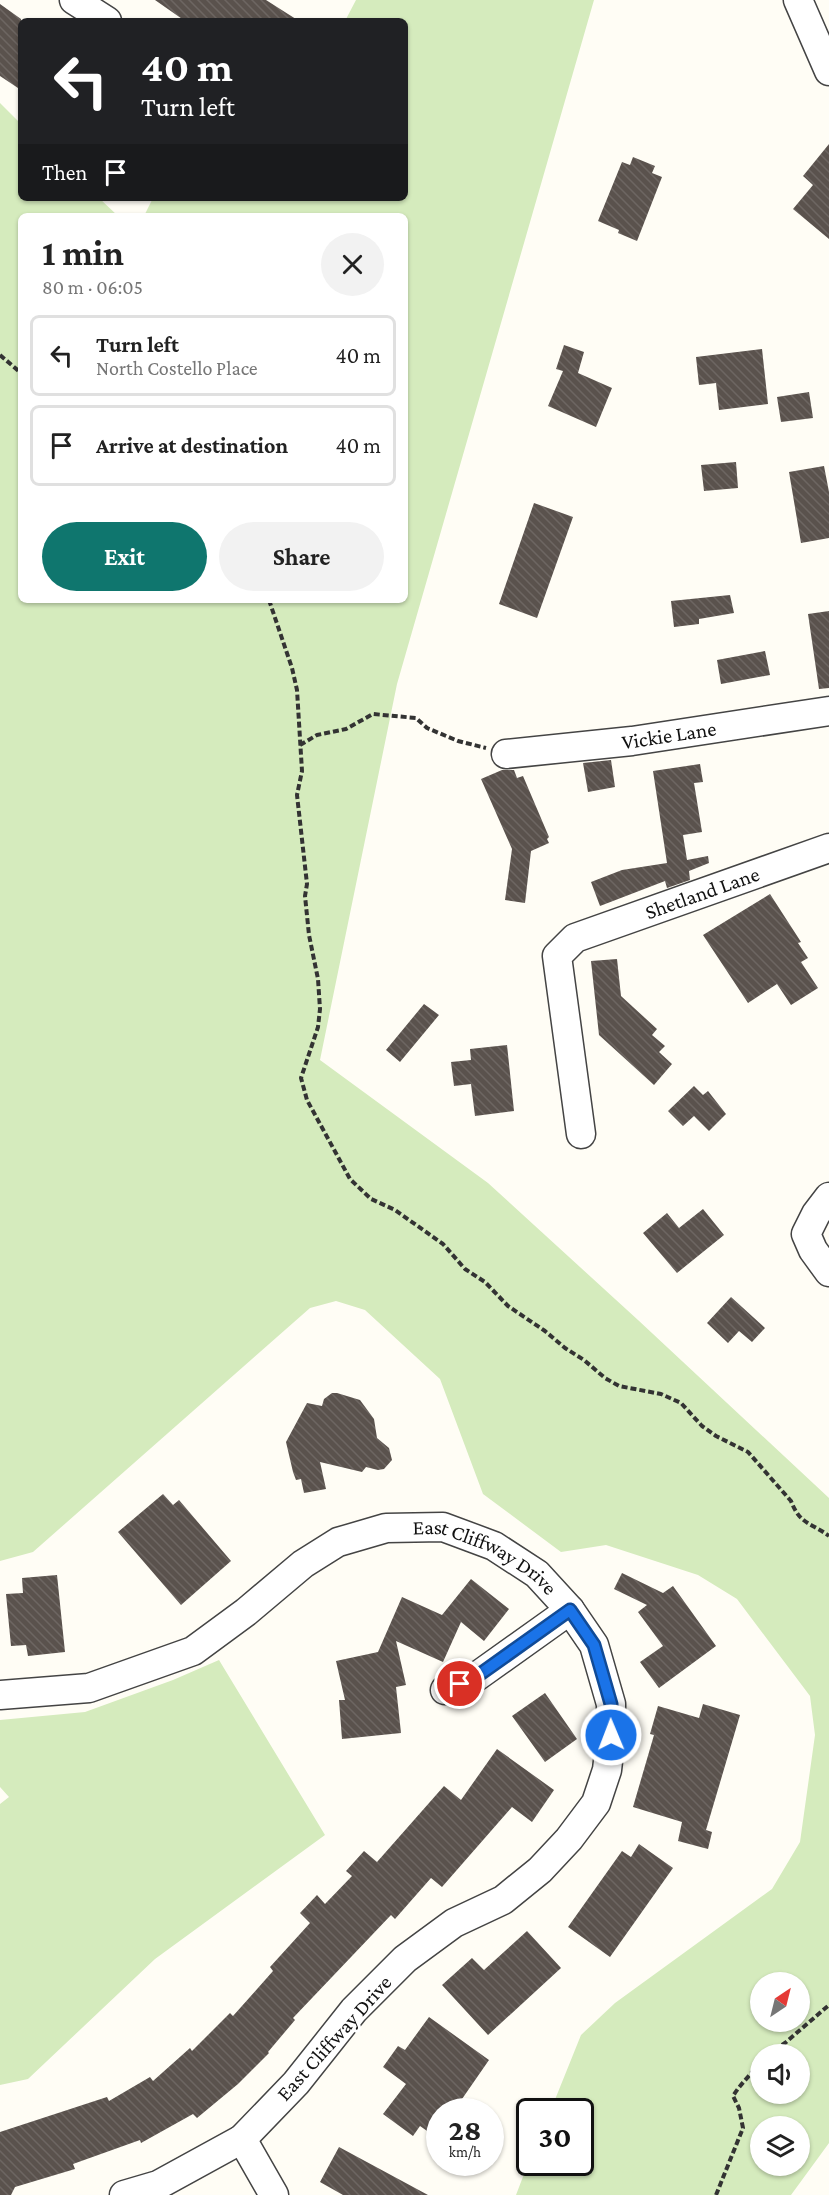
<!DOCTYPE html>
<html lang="en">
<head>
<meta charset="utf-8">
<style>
	body { margin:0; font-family:"Crimson Pro",serif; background:#f2f2f2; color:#222; height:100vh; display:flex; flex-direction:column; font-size:22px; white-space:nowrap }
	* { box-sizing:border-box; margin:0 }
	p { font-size:20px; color:#767676 }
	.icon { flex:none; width:33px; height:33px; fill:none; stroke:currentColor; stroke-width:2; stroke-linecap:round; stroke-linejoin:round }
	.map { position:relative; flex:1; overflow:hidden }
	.side { position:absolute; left:18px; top:213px; width:390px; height:390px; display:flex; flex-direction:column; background:#fff; border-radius:9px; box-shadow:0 2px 4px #0004 }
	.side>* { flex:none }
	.banner { position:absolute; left:18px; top:18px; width:390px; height:183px; border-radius:9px; box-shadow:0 2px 4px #0004; background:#202124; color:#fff; overflow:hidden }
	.needle { width:39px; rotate:35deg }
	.buttons { position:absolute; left:750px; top:1972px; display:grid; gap:12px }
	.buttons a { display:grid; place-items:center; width:60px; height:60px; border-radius:50%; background:#fff; box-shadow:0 2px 4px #0004; font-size:30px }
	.speed { position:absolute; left:426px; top:2098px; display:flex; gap:12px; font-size:30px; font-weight:700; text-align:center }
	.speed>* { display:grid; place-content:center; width:78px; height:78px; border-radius:50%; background:#fff; box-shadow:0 2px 4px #0004; line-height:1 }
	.speed small { font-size:15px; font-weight:400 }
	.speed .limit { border:3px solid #111; border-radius:9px; background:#fff; color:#111 }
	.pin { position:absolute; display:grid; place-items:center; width:51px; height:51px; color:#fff; margin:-26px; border:3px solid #fff; border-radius:50%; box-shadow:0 2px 6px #0007 }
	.me { position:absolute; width:66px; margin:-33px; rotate:359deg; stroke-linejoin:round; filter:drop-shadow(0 0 4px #0008) }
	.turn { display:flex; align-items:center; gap:21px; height:126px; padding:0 24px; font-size:27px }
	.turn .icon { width:78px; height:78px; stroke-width:2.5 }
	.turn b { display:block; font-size:42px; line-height:51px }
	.then { display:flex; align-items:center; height:57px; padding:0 24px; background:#0003; gap:12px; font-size:22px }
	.round { display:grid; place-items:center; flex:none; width:63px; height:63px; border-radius:32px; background:#f2f2f2 }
	.summary { display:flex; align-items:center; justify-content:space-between; height:102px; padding:0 24px }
	h1 { font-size:36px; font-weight:700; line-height:45px }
	.cta { display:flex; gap:12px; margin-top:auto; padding:12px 24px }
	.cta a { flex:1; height:69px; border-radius:36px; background:#0f766e; color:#fff; font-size:24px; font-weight:700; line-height:69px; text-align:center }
	.cta a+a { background:#f2f2f2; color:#222 }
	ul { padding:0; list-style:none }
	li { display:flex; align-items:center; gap:18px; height:81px; margin:0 12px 9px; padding:0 12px; border:3px solid #e0e0e0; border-radius:9px }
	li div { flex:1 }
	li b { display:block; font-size:22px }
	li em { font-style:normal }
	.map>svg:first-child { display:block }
</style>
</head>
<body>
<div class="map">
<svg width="829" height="2195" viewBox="0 0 829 2195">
	<defs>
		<pattern id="building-back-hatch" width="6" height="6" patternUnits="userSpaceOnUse" patternTransform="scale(1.5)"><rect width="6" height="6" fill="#5a524d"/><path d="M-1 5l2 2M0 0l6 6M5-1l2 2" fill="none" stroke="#6d6662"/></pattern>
	</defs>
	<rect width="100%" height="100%" fill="#fffdf5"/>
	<!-- grass -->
	<path fill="#d5ebbd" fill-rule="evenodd" d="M356,0H594L397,684L320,1060L488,1183L638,1320L829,1498V2143L791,2195H516L529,2161L530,2163H580V2112H550L581,2035L615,2003L772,1889L800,1842L815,1735L810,1696L737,1599L698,1575L606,1545L561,1552L483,1494L440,1379L365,1310L336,1301L310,1308L33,1552L0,1561V103L21,124V198H99L118,216H21V600H405V216H144L153,198H405V21H345ZM760,1983H800V2022H760ZM760,2055H800V2094H760ZM760,2127H800V2166H760Z
		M219,1660L325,1835L155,1959L28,2079L0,2085V1804L9,1797L0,1787V1720L85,1712L173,1680Z"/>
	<!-- building -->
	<path fill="url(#building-back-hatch)" d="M155,0H266L299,21H185Z
		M0,4L21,19V90L0,76Z
		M829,144V239L793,209L813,185L803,176Z
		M633,157L655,166L652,173L662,177L637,241L618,233L619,230L598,221L622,162L630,165Z
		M564,345L584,352L578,373L612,388L596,427L548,406L563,371L556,369Z
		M762,349L768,404L719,410L716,383L699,385L696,357Z
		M809,392L813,418L781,422L777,397Z
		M736,462L738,488L704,491L701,465Z
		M824,466L829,492V538L801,543L789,472Z
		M534,503L573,517L537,618L499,604Z
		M730,595L734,613L699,619V624L674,627L671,601Z
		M829,611V688L819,689L808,614Z
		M765,651L770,675L721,684L717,660Z
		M611,760L615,787L588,792L583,763Z
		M700,764L703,782L694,783L702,832L683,835L687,860L708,856L709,863L689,871L690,880L667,888L665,881L600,906L591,882L622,870L667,863L653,771Z
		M502,770H514L517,778L523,776L549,837L547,839L549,843L531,851L525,903L505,900L512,849L481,779Z
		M770,894L801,942L798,943L808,958L801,962L818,988L791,1005L777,984L748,1003L703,935Z
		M617,959L621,996L657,1029L652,1035L665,1046L659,1052L672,1064L654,1085L599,1035L591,961Z
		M424,1004L439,1015L400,1062L386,1050Z
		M507,1045L514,1111L475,1116L471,1084L454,1086L451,1062L471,1060L470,1049Z
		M694,1086L703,1095L708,1091L726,1114L709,1131L694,1116L683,1126L668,1111Z
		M703,1209L724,1235L677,1273L643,1233L667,1213L679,1228Z
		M731,1297L765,1328L752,1342L739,1331L728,1343L707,1323Z
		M332,1393H337L360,1400L374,1419L377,1438L389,1448L392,1460L384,1469L378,1470L366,1467L362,1472L320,1462L326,1489L304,1493L301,1479L296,1480L293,1472L286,1442L307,1403L322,1406L324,1399Z
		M163,1494L173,1505L179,1500L231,1561L181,1605L118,1532Z
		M622,1573L663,1593L673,1586L716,1646L659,1688L640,1662L663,1646L638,1612L647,1605L614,1589Z
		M57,1575L65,1652L28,1656L26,1645L11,1646L6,1594L23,1593L22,1578Z
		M471,1579L509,1609L484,1641L461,1622L443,1662L396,1641L406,1685L396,1687L401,1733L342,1739L339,1700H345L336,1661L378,1652L402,1597L442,1615Z
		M545,1693L577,1739L545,1762L512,1716Z
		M703,1704L740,1715L706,1830L712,1832L708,1849L678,1841L682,1822L633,1807L654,1735L650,1734L658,1706L699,1718Z
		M497,1749L554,1790L532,1822L512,1807L442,1887L431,1878L395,1919L391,1915L293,2018L295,2020L268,2052L269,2053L238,2084L197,2118L193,2114L141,2143L140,2140L73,2164L75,2169L15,2187L11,2195H0V2132L107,2097L109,2101L150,2077L153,2081L190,2048L192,2051L230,2013L233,2016L273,1971L270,1967L310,1923L300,1913L317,1895L325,1904L352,1876L346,1871L364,1851L377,1862L444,1786L461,1800Z
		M639,1844L673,1868L610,1957L568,1927L622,1851L631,1857Z
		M527,1931L561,1968L488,2035L442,1985L472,1958L484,1970Z
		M429,2017L489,2060L462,2099L480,2112H440V2140L420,2126L413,2136L383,2114L406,2084L383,2067L398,2046L405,2050Z
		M339,2147L428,2195H343L320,2182Z"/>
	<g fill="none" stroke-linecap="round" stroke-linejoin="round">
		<defs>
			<g id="minor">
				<path d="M74,0L107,21"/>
				<path d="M798,0L829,71"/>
				<path id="s1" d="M506,754L632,741L829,711"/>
				<path id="s2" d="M581,1134L557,956L575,938L829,848"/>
				<path d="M829,1197L816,1214L806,1234L813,1250L829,1272"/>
				<path d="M445,1690L476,1677L570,1610"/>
				<path id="s3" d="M0,1695L89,1688L193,1651L246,1612L303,1564L338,1542L386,1528L443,1527L494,1546L537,1574L570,1610L594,1645L611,1704V1735L607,1770L596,1803L569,1839L540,1870L503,1900L454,1923L405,1959L354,2010L296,2083L242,2139L158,2185L124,2195"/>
				<path d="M242,2139L274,2195"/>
			</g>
		</defs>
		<!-- minor casing -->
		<use href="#minor" stroke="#444" stroke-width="31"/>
		<!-- path -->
		<path stroke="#333" stroke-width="4" stroke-dasharray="6 3" stroke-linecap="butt" d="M0,355L21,373
			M269,600L292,668L297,690L302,771L297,795L307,884L305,896L309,935L318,979L320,1009L318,1027L301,1078L307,1100L350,1179L371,1199L395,1210L443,1244L465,1269L485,1282L508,1306L545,1331L565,1348L584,1360L605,1378L619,1386L661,1394L681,1403L702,1426L716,1436L748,1452L791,1501C800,1525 812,1523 829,1536
			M300,745L317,735L346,729L373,714L416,718L427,728L458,741L486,748
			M767,2055L785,2043L829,2005
			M716,2195L743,2128L739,2108L733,2096C741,2083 752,2074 760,2062"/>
		<!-- minor -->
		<use href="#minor" stroke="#fff" stroke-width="28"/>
	</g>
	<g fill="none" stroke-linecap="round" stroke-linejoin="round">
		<defs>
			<path id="route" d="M460,1684L476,1677L570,1610L594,1645L611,1704V1735"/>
		</defs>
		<!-- route casing -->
		<use href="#route" stroke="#114b97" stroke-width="15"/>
		<!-- route -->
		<use href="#route" stroke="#1a73e8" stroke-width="10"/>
	</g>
	<g text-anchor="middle" stroke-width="6" stroke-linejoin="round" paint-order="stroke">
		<!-- street labels -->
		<g font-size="21" fill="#111" stroke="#fff">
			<text dy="7" stroke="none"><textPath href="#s1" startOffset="164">Vickie Lane</textPath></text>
			<text dy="7" stroke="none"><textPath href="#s2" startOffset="340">Shetland Lane</textPath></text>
			<text dy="7" stroke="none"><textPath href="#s3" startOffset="538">East Cliffway Drive</textPath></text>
			<text transform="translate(334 2038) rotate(-48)" y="7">East Cliffway Drive</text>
		</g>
	</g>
</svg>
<div class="buttons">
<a><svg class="needle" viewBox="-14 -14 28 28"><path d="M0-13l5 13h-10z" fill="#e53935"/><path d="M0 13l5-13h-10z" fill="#767676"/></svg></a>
<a><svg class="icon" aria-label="sound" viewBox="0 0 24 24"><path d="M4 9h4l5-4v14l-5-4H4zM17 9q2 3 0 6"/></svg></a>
<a><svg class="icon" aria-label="layers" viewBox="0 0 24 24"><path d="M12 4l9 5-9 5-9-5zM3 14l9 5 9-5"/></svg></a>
</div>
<div class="speed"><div>28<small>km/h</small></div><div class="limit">30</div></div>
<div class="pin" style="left:460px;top:1684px;background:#d93025"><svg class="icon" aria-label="arrive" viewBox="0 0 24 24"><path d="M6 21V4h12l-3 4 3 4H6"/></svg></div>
<svg class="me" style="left:611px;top:1735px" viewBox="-20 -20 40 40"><circle r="17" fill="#1a73e8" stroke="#fff" stroke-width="3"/><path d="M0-11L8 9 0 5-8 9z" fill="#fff"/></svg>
<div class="banner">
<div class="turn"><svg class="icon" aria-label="left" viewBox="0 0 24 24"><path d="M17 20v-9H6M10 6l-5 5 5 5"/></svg><div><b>40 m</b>Turn left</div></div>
<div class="then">Then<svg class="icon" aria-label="arrive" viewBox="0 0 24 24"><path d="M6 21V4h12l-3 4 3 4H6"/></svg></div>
</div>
<section class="side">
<div class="summary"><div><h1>1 min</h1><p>80 m · 06:05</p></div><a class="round"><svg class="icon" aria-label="close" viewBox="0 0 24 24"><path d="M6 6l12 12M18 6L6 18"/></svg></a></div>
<ul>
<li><svg class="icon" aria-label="left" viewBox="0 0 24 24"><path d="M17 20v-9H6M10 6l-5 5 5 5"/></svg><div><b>Turn left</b><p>North Costello Place</p></div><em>40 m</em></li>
<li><svg class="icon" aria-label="arrive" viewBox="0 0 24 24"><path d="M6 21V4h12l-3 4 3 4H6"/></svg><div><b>Arrive at destination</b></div><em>40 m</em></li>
</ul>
<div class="cta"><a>Exit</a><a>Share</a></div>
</section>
</div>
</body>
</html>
